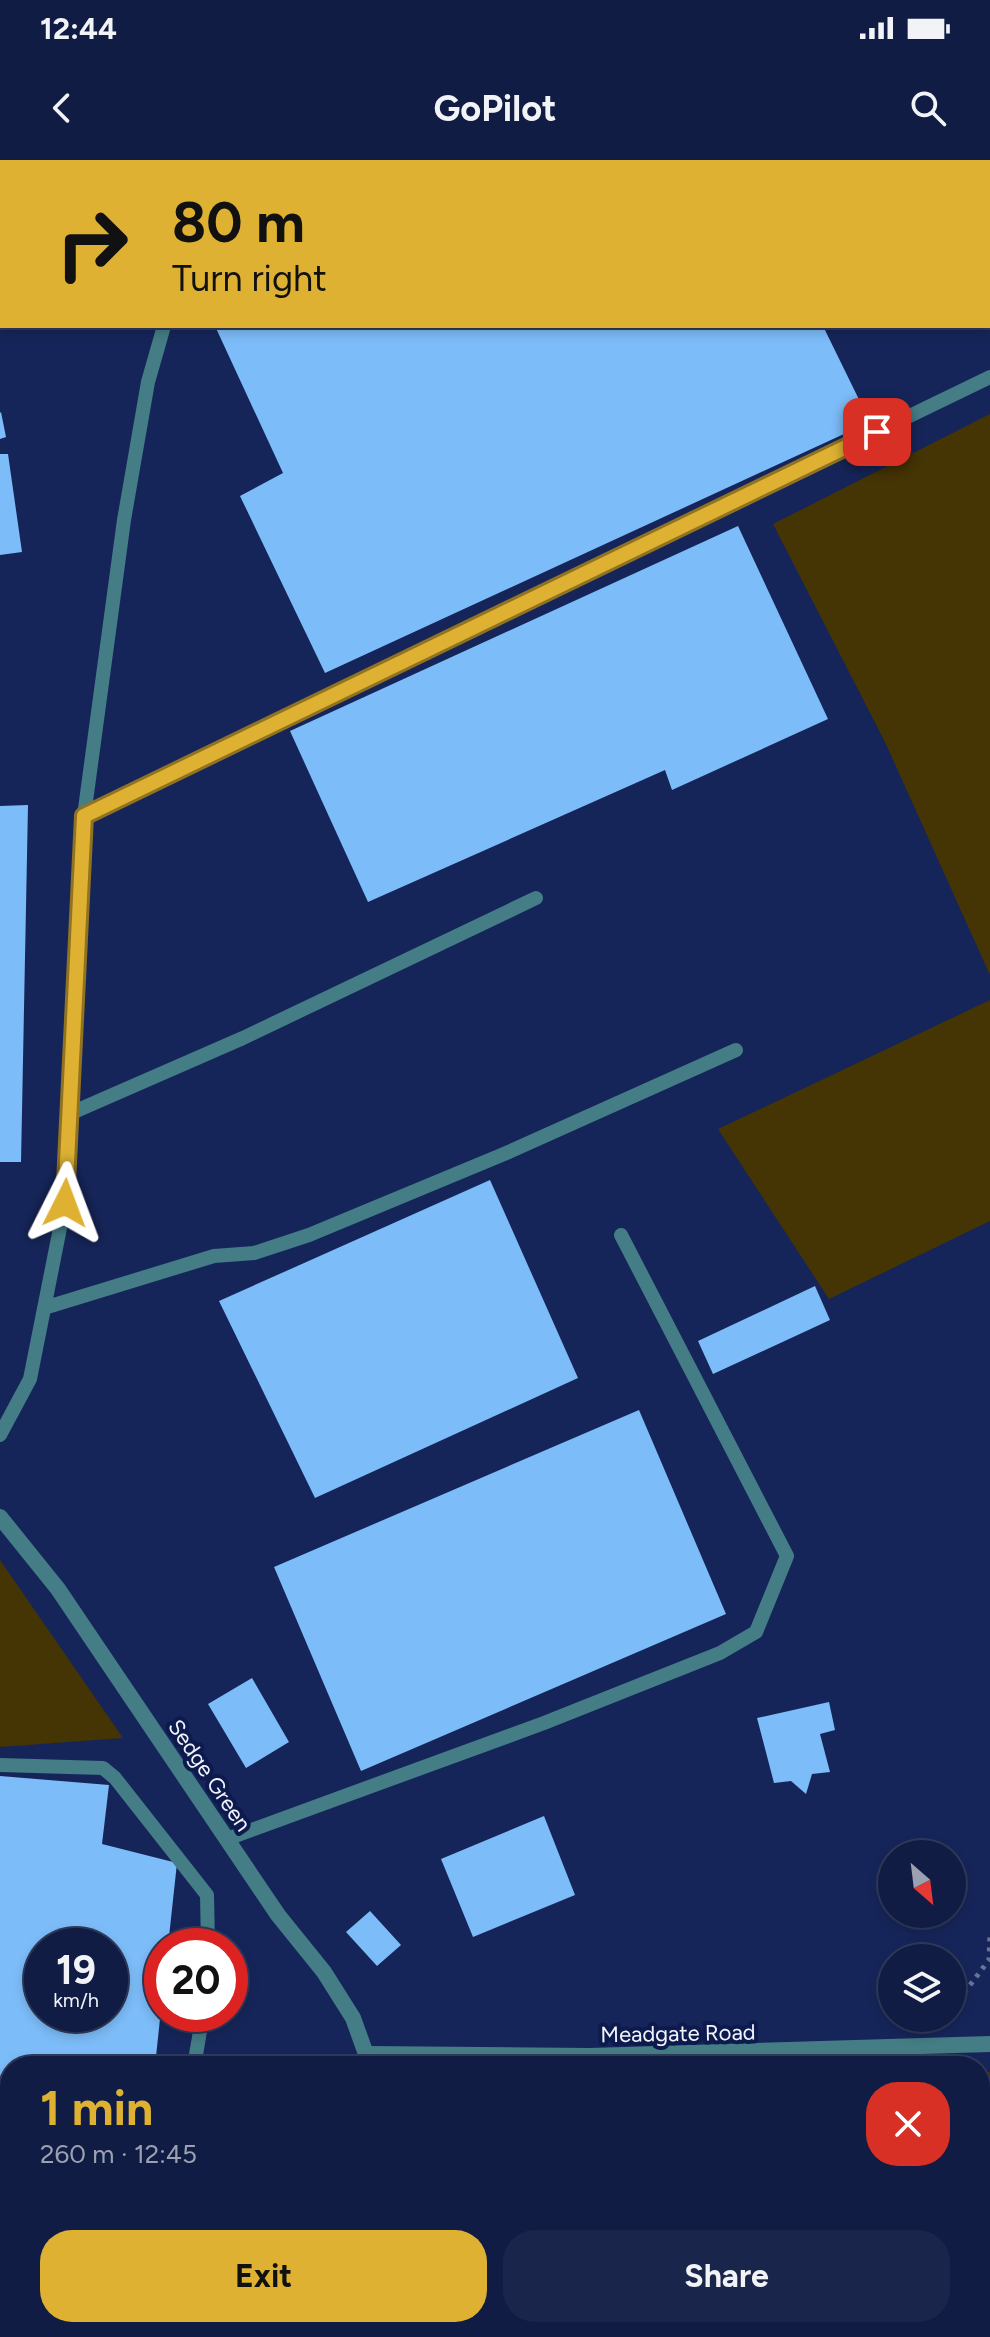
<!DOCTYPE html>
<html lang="en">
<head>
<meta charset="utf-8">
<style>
	body { margin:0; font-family:Figtree,sans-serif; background:#19254a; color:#f1f3f6; height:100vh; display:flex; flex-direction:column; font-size:30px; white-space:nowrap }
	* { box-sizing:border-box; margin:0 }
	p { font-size:26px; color:#9ca1b2 }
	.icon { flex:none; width:44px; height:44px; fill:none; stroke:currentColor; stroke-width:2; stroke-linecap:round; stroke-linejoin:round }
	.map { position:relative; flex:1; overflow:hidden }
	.sheet { position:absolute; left:0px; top:1896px; width:990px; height:282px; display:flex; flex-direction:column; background:#101c43; border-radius:32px 32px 0 0; box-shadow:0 4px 12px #0003,0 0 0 2px #303a5c }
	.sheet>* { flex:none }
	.banner { position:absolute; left:0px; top:0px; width:990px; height:168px; box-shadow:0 4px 12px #0003,0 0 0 2px #303a5c; background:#deb133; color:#111; overflow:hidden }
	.needle { width:52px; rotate:152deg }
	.tools { position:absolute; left:878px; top:1680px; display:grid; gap:16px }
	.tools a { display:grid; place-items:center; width:88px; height:88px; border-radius:50%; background:#101c43; box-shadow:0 4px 12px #0003,0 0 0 2px #303a5c; font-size:40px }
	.speed { position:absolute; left:24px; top:1768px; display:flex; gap:16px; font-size:40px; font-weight:700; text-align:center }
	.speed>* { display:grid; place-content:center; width:104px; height:104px; border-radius:50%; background:#101c43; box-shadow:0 4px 12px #0003,0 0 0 2px #303a5c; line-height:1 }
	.speed small { font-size:20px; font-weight:400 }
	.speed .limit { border:12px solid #d22; background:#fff; color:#111 }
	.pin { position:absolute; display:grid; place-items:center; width:68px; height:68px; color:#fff; margin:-34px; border-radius:16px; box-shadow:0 4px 12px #0006 }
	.me { position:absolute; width:88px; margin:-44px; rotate:3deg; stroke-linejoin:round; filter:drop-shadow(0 0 6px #0008) }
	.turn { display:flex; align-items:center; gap:28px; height:168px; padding:0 40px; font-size:36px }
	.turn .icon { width:104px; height:104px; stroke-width:2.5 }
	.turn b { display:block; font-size:56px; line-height:68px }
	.round { display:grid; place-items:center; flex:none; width:84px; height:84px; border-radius:32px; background:#19254a }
	.overview { display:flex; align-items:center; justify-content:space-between; height:136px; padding:0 40px }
	h1 { font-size:48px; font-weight:700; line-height:60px; color:#deb133 }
	.action { display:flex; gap:16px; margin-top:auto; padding:16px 40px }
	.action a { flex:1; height:92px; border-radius:32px; background:#deb133; color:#111; font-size:32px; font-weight:700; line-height:92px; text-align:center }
	.action a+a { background:#19254a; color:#f1f3f6 }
	.status { display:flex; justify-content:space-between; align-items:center; height:56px; padding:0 40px; background:#101c43; direction:ltr }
	.status svg { height:22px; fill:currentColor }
	header { display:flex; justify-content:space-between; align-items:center; height:104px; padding:0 40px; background:#101c43; font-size:36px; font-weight:700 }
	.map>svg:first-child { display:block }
</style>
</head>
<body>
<div class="status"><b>12:44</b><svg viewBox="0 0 49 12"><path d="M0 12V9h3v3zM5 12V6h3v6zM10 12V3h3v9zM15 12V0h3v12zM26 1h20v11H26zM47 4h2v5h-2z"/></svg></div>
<header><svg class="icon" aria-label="back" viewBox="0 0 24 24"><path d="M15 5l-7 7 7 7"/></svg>GoPilot<svg class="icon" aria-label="search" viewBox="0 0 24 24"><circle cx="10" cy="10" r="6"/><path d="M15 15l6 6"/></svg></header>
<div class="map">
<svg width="990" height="2177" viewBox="0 0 990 2177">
	<rect width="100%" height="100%" fill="#162559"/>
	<!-- green -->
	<path fill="#453404" d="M990,254V815L885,582L773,364Z
		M990,840V1061L829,1139L718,969Z
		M0,1400L123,1578L0,1587Z
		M980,1912H990V2177H847L843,2168H980Z"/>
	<!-- building -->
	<path fill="#7cbcf8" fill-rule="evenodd" d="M215,166H823L870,262L325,513L240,336L283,313Z
		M1,252L6,277L0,279V253Z
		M0,294H8L22,392L0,395Z
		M738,366L828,559L672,630L665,610L368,742L290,571Z
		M28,645L21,1002H0V646Z
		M490,1020L578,1218L315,1338L219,1141Z
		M815,1126L830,1160L713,1214L698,1181Z
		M639,1250L726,1454L361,1611L274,1407Z
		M252,1518L289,1582L246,1608L208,1544Z
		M829,1542L835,1570L820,1574L830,1612L812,1614L806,1634L791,1621L774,1623L757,1558Z
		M0,1616L109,1625L102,1684L177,1703L168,1786H162V1840L155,1906H10V1923L0,1922ZM42,1786H110V1854H42Z
		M544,1656L575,1735L473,1777L441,1699Z
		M370,1751L401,1785L377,1806L346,1772Z"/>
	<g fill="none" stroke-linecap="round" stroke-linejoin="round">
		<!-- path -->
		<path stroke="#697396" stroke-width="5" stroke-dasharray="4 6" stroke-linecap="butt" d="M952,1849L989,1800L990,1774
			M958,2168L959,2177"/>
		<!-- service -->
		<path stroke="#447d85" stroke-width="14" d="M240,2L241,0
			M84,656L990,217
			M69,954L243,878L536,738
			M44,1148L214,1096L254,1093L309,1075L504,994L736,890
			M0,1275L30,1219L65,1043L84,656L124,360L148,222L164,166
			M0,1605L103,1608L115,1618L207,1735L208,1786
			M227,1679L544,1563L720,1493L756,1472L787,1396L621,1075
			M194,1906L203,1854
			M126,2177L131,2168"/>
		<!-- minor -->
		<path stroke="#447d85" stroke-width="16" d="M366,1894L590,1896L990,1884"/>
		<!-- tertiary -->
		<path stroke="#447d85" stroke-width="16" d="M0,1357L58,1429L278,1755L324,1812L353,1858L366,1894L365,1906
			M231,2177L237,2168"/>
	</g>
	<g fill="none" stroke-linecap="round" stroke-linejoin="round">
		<defs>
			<path id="route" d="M65,1043L84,656L877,272"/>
		</defs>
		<!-- route casing -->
		<use href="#route" stroke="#907321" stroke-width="20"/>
		<!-- route -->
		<use href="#route" stroke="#deb133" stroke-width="14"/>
	</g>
	<g text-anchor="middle" stroke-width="8" stroke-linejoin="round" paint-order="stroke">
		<!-- street labels -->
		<g font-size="22" fill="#f2f4fb" stroke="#0d1a4d">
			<text transform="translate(210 1615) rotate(56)" y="8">Sedge Green</text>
			<text transform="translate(678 1873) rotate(-1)" y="8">Meadgate Road</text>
		</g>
	</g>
</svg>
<div class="tools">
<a><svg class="needle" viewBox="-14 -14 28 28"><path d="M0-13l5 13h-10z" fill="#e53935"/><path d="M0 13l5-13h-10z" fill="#9ca1b2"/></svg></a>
<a><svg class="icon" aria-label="layers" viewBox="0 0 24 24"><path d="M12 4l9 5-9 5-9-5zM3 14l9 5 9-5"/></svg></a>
</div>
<div class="speed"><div>19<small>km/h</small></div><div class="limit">20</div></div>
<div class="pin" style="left:877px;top:272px;background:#d93025"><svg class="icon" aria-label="arrive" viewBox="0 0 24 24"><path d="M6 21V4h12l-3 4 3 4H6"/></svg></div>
<svg class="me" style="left:65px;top:1043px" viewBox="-20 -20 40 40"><path d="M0-17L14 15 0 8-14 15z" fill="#deb133" stroke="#fff" stroke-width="4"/></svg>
<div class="banner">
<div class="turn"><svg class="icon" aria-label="right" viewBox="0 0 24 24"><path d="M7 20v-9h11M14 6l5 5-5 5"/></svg><div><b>80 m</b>Turn right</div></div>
</div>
<section class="sheet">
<div class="overview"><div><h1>1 min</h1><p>260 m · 12:45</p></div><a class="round" style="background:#d93025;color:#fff"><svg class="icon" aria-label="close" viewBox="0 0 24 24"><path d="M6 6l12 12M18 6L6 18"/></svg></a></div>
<div class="action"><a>Exit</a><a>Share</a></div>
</section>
</div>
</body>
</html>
